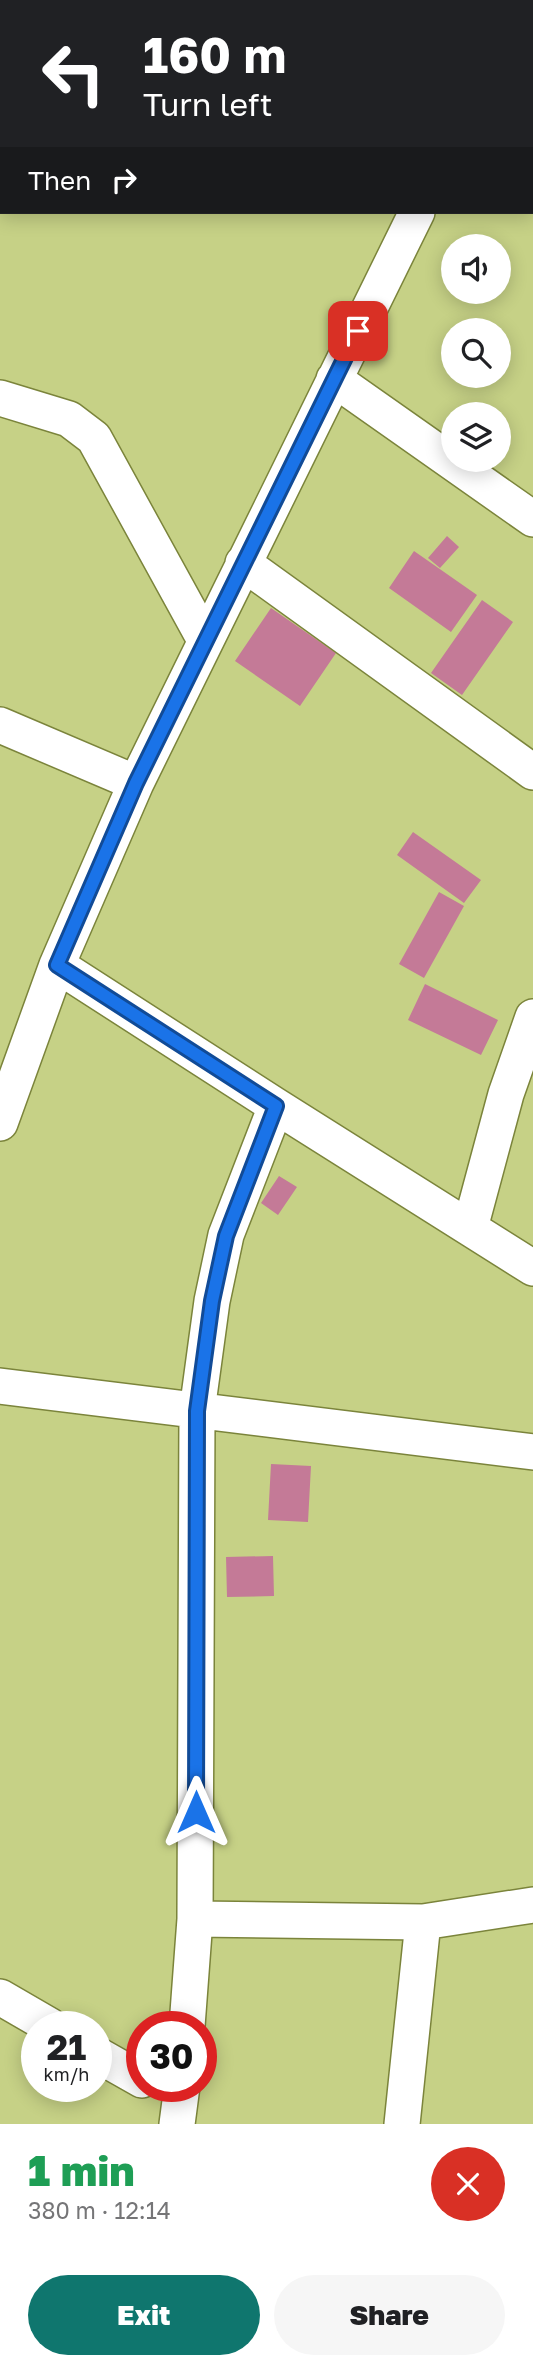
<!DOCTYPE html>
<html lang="en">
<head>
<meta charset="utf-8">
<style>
	body { margin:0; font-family:"Golos Text",sans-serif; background:#f6f6f6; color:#202124; height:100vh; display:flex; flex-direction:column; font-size:26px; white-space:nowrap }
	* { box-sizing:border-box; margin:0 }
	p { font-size:23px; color:#757577 }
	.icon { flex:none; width:38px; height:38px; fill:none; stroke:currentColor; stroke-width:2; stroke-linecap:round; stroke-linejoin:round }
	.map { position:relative; height:2124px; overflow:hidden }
	.drawer { display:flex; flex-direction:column; background:#fff; flex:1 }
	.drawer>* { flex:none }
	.top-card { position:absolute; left:0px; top:0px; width:534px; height:214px; box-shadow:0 4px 18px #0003; background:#202124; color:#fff; overflow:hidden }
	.buttons { position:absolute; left:441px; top:234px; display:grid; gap:14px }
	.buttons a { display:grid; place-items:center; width:70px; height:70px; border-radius:50%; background:#fff; box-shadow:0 4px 18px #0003; font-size:35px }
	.speed { position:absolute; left:21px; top:2011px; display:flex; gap:14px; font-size:35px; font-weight:700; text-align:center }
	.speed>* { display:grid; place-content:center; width:91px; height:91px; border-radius:50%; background:#fff; box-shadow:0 4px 18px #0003; line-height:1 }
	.speed small { font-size:18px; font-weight:400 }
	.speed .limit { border:10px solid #d22; background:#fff; color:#111 }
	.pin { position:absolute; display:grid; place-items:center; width:60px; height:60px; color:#fff; margin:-30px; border-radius:14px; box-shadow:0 4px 10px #0006 }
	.me { position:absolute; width:77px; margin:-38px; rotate:0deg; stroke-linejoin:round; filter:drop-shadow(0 0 5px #0008) }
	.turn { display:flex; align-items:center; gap:24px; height:147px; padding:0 28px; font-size:32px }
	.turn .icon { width:91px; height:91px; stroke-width:2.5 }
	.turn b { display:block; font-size:49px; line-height:60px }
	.then { display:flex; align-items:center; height:66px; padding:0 28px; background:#0003; gap:14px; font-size:26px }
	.round { display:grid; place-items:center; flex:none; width:74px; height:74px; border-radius:37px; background:#f6f6f6 }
	.headline { display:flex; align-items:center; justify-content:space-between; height:119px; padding:0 28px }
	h1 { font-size:42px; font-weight:800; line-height:52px; color:#1e9e55 }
	.primary-button { display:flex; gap:14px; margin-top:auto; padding:14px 28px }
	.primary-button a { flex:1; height:80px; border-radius:42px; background:#0f766e; color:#fff; font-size:28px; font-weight:800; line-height:80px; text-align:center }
	.primary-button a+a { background:#f6f6f6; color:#202124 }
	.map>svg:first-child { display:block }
</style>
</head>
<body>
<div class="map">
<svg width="533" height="2124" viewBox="0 0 533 2124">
	<rect width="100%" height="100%" fill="#c6d186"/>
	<!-- building -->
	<path fill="#c47a97" d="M447,536L459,547L440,568L428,558Z
		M414,551L477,595L451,632L389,588Z
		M482,600L513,622L462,695L431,673Z
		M271,608L336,653L300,706L235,661Z
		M413,832L481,880L464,903L397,855Z
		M439,892L464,906L424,978L399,964Z
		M425,984L498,1020L481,1055L408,1020Z
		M279,1176L297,1187L278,1215L261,1203Z
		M271,1464L311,1466L308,1522L268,1520Z
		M273,1556L274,1596L227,1597L226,1557Z"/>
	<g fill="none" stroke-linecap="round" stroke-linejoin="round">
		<defs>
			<path id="minor" d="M532,159H533
				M334,379L533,519
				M0,398L69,419L94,438L205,640
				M243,563L533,772
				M0,725L136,783
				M57,965L276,1106L533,1268
				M0,1123L57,965L136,783L417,212
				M470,1228L506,1094L533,1017
				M0,1386L533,1452
				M195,1919L423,1922L533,1905
				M0,1997L50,2026
				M187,2026L195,1919L197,1411L212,1301L226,1235L276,1106
				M96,2054L142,2080
				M177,2124L182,2086
				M402,2124L423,1922"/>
		</defs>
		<!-- minor casing -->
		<use href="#minor" stroke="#7b843b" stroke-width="38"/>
		<!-- minor -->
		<use href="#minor" stroke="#fff" stroke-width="35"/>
	</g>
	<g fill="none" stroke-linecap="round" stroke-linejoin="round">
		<defs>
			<path id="route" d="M196,1812L197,1411L212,1301L226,1236L276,1106L57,965L136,783L358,331"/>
		</defs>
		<!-- route casing -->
		<use href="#route" stroke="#114b97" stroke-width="18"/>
		<!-- route -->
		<use href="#route" stroke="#1a73e8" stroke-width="12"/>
	</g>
</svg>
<div class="buttons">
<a><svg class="icon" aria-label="sound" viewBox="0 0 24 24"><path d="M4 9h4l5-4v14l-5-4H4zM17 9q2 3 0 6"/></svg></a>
<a><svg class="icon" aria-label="search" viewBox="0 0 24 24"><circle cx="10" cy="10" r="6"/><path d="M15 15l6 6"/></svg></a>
<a><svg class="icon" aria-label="layers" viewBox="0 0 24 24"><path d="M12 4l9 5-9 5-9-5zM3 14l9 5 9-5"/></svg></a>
</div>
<div class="speed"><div>21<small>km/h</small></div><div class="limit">30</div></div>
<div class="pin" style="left:358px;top:331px;background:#d93025"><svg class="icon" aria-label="arrive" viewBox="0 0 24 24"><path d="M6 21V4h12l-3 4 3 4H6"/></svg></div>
<svg class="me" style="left:196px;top:1812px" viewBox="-20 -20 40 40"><path d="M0-17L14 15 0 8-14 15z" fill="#1a73e8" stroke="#fff" stroke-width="4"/></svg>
<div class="top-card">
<div class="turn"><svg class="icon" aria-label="left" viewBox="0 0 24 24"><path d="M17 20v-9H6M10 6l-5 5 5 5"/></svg><div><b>160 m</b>Turn left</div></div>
<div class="then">Then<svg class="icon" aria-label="right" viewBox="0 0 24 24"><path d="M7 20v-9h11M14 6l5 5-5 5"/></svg></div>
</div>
</div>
<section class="drawer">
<div class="headline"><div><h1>1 min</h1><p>380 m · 12:14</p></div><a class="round" style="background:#d93025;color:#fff"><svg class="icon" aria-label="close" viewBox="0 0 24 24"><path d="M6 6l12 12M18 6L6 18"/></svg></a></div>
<div class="primary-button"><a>Exit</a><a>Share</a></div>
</section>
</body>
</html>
